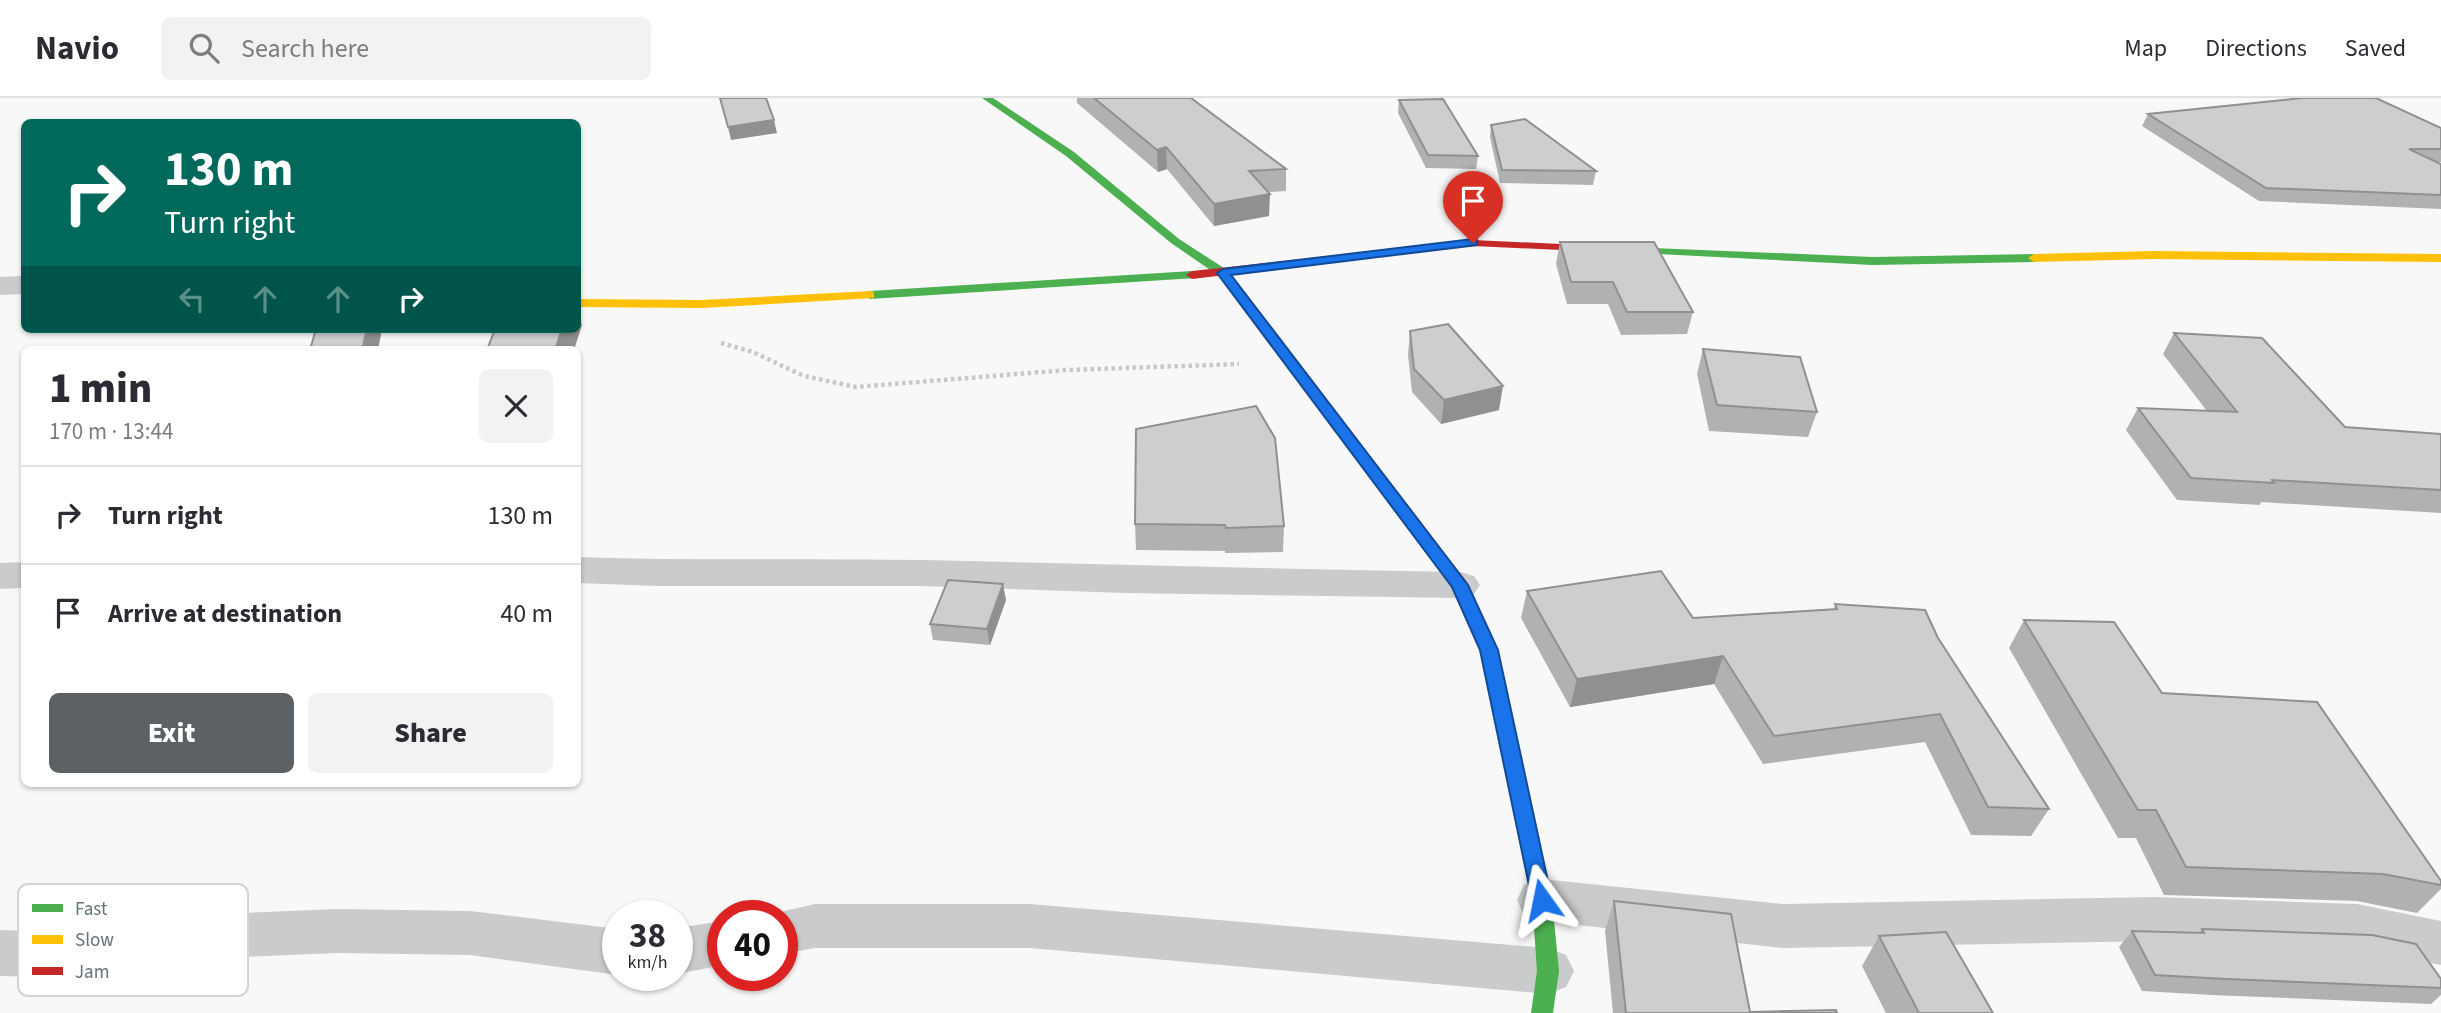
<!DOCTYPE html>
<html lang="en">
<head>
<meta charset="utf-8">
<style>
	body { margin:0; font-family:"Source Sans 3",sans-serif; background:#f2f2f3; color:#2b2b33; height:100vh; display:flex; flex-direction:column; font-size:26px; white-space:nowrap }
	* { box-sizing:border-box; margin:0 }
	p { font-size:23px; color:#7c7c81 }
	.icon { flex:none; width:38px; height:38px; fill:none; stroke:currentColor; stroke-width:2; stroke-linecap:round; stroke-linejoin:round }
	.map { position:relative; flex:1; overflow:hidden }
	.details { position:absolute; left:21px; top:248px; width:560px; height:441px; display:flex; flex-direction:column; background:#fff; border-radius:10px; box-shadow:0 2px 5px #0004 }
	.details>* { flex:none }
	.banner { position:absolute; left:21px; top:21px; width:560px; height:214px; border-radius:10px; box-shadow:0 2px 5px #0004; background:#00695c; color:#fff; overflow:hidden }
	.speed { position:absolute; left:602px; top:802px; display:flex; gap:14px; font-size:35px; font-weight:700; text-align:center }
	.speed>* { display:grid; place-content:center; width:91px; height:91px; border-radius:50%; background:#fff; box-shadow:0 2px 5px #0004; line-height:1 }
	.speed small { font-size:18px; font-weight:400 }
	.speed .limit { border:10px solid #d22; background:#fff; color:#111 }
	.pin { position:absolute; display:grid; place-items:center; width:60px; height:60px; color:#fff; margin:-72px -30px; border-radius:50% 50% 50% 0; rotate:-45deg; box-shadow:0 0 7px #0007 }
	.pin .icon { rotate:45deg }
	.me { position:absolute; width:77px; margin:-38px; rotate:348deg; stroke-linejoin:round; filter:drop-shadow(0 0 5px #0008) }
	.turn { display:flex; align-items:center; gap:24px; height:147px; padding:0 28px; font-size:32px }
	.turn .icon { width:91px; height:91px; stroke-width:2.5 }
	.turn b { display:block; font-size:49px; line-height:60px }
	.lanes { display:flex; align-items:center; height:66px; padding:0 28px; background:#0003; justify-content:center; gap:35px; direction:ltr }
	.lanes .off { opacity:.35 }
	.round { display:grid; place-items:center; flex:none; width:74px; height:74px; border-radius:10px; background:#f2f2f3 }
	.headline { display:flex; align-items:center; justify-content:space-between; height:119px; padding:0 28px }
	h1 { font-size:42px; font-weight:800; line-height:52px }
	.cta { display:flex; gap:14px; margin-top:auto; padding:14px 28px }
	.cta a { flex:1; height:80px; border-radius:10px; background:#5c6166; color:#fff; font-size:28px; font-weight:800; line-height:80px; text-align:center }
	.cta a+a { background:#f2f2f3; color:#2b2b33 }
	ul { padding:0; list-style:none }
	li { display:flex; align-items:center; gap:21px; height:98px; padding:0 28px; border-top:2px solid #e1e1e2 }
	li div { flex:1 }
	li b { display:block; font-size:26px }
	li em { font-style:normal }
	header { display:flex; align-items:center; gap:42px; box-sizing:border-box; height:98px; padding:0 35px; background:#fff; border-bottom:2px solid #e1e1e2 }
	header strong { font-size:33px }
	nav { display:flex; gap:38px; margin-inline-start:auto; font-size:24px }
	.search { width:490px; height:63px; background:#f2f2f3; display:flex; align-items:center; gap:18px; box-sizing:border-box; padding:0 24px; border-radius:10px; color:#7c7c81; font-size:26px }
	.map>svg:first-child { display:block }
</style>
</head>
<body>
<header>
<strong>Navio</strong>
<div class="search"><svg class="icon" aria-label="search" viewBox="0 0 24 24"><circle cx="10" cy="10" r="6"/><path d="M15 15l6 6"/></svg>Search here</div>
<nav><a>Map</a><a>Directions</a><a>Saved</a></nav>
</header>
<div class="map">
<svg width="2441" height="915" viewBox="0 0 2441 915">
	<rect width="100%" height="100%" fill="#f8f8f8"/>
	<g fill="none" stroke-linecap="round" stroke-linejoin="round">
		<!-- path -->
		<path stroke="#c8c8c9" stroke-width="4.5" stroke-dasharray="3.5 3.5" stroke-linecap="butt" d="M721,245L753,254L804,278L856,289L1067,272L1239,266"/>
		<!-- street -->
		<path fill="#c9cbcc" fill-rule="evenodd" d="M24,178V196L0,197V179Z
			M578,459C692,463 807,460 921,462C1101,466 1280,471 1460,474L1474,478L1480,487L1474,496L1460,500L1125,495L920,488H658L578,485Z
			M24,464V490L0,491V465Z
			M1542,781L1783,806L2154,799L2357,806L2441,823V867L2357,850L2154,843L1783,850L1542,823L1524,817L1517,802L1524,787Z
			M815,806H1030L1548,850L1566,857L1574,873L1566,889L1548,896L1030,850H815L782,856V817H767Z
			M337,811L470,813L618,831V877L470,857L337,855L220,860L70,880L0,878V832L70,834L220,816Z
			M723,823V867L677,876V830Z"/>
		<!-- fast -->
		<path fill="#4caf50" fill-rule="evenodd" d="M982,0H993L1074,54L1179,141L1227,172L1240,189L1238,192H1230L1219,178L1171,145L1066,58Z
			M1604,148L1873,159L2034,156L2040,160L2034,164L1873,167L1600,153L1598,151Z
			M1192,173L1198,177L1196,180L870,201L864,197L870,193Z
			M1490,552L1496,554L1499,558L1552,802L1559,873L1553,915H1531L1537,873L1532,802L1481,558L1484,554Z"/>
		<!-- slow -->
		<path fill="#ffc107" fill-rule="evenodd" d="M2153,153L2441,156V164L2153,161L2034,164L2028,160L2034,156Z
			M870,193L874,194V200L702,210L578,209V201L702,202Z"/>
		<!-- jam -->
		<path fill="#c62828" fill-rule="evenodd" d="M1473,142L1604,148L1610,151L1604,154L1473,148L1192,181L1186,177L1192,173Z
			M1234,185L1238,186L1466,483L1499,558L1496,562H1484L1453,489L1230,192V186Z"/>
	</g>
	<!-- wall -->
	<path fill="#b0b1b2" d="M1077,0H1191L1286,71V93L1269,94V118L1214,128L1167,71L1158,74L1077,5Z
		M1399,2L1478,58L1476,71L1426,70L1398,15Z
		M2148,16L2441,30V64H2437L2441,66V111L2259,103L2142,28Z
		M1491,27L1596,73L1593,87L1500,85L1490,39Z
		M1560,144L1693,214L1687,236L1621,237L1608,206H1567L1556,166Z
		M1410,233L1499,312L1441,326L1412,294L1408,257Z
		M2174,235L2345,329L2441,336V415L2261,404L2260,407L2177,402L2126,332L2138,310L2207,313L2163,256Z
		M1703,251L1817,314L1808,339L1709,333L1697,276Z
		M1135,426L1284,428L1283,454L1225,455V453L1136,452Z
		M1527,493L1693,520L1834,511L1835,506L1938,540L2049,711L2031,738L1971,737L1925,644L1763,666L1714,586L1570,609L1521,520Z
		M1006,502L990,547L933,542L930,526Z
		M2024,522L2162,595L2441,783V791L2417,815L2357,803L2164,797L2136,740H2118L2009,550Z
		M1614,803L1750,914L1837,915H1613L1605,833Z
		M2202,831L2441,881V897L2431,906L2212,897L2142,893L2119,849L2132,833L2198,835Z
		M1879,838L1993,915H1886L1862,868Z"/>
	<!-- shaded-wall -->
	<path fill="#909091" d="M774,22L777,35L731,42L728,29Z
		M1166,49L1167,71L1158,74L1157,52Z
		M1270,96L1269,118L1214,128V106Z
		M578,215L582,227L574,252H555L562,231H578Z
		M367,231H382L378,252H362Z
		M1503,288L1499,312L1441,326L1444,302Z
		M1003,486L1006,502L990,547L987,531Z
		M1723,558L1714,586L1570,609L1577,581Z"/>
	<!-- building -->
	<path fill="#cdcecf" stroke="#909091" stroke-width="2" d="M720,0H766L774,22L728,29Z
		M1094,0H1191L1286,71L1249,73L1270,96L1214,106L1166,49L1157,52Z
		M2302,0H2376L2441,30V51H2409L2441,66V97L2266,90L2148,16Z
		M1443,1L1478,58L1428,57L1399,2Z
		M1525,21L1596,73L1502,72L1491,27Z
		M1560,144H1654L1693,214H1627L1613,184H1571Z
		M1448,226L1503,288L1444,302L1414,271L1410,233Z
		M316,231H367L362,252H310Z
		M495,231H562L555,252H487Z
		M2174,235L2262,240L2345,329L2441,336V392L2272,382L2274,385L2191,380L2138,310L2237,314Z
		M1703,251L1800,259L1817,314L1717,307Z
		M1256,308L1275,340L1284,428L1226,430L1225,427L1135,426L1136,331Z
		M1661,473L1693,520L1837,511L1835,506L1925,512L1938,540L2049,711L1988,709L1940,616L1774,638L1723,558L1577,581L1527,493Z
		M948,482L1003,486L987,531L930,526Z
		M2024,522L2114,524L2162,595L2317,604L2441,783V787L2383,776L2186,769L2156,712H2138Z
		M1614,803L1731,816L1750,914L1836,912L1837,915H1626Z
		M2202,831L2372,837L2416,846L2441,881V890L2226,881L2155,877L2132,833L2204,835Z
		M1946,834L1993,915H1919L1879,838Z"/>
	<!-- route -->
	<path fill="#1a73e8" stroke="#114b97" stroke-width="2" d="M1473,141L1477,142V147L1231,177L1468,487L1498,552L1552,802L1549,808L1542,811L1535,808L1532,802L1480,552L1452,489L1217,175L1223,171Z"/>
	<!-- legend -->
	<rect x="18" y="786" width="230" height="112" rx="10" fill="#fff" stroke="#d0d5d7" stroke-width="2"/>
	<rect x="32" y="806" width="31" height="8" fill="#4caf50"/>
	<rect x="32" y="837" width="31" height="9" fill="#ffc107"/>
	<rect x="32" y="869" width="31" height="8" fill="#c62828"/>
	<g font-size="19" fill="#637479">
		<text x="75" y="817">Fast</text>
		<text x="75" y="848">Slow</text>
		<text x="75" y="880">Jam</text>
	</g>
</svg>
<div class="speed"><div>38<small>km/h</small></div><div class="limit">40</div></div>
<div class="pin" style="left:1473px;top:145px;background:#d93025"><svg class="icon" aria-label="arrive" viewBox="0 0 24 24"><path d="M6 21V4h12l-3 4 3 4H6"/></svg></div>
<svg class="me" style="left:1542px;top:802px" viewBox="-20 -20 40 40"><path d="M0-17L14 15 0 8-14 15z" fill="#1a73e8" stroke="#fff" stroke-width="4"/></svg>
<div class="banner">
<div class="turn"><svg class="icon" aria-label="right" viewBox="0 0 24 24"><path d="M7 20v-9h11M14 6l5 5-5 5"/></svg><div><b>130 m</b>Turn right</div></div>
<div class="lanes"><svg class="icon off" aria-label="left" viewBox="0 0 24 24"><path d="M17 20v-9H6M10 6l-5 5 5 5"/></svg><svg class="icon off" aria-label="ahead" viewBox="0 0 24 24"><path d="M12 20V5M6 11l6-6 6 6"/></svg><svg class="icon off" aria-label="ahead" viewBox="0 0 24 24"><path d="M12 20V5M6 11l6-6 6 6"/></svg><svg class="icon" aria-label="right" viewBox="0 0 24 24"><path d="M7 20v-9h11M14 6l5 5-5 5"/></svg></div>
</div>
<section class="details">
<div class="headline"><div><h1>1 min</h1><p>170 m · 13:44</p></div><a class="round"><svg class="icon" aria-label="close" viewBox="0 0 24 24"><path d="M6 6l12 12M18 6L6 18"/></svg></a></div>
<ul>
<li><svg class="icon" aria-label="right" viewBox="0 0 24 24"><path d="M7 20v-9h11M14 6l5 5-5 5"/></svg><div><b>Turn right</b></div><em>130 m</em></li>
<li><svg class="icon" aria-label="arrive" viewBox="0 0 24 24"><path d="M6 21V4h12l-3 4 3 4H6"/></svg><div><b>Arrive at destination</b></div><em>40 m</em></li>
</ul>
<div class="cta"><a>Exit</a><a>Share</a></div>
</section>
</div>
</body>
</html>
